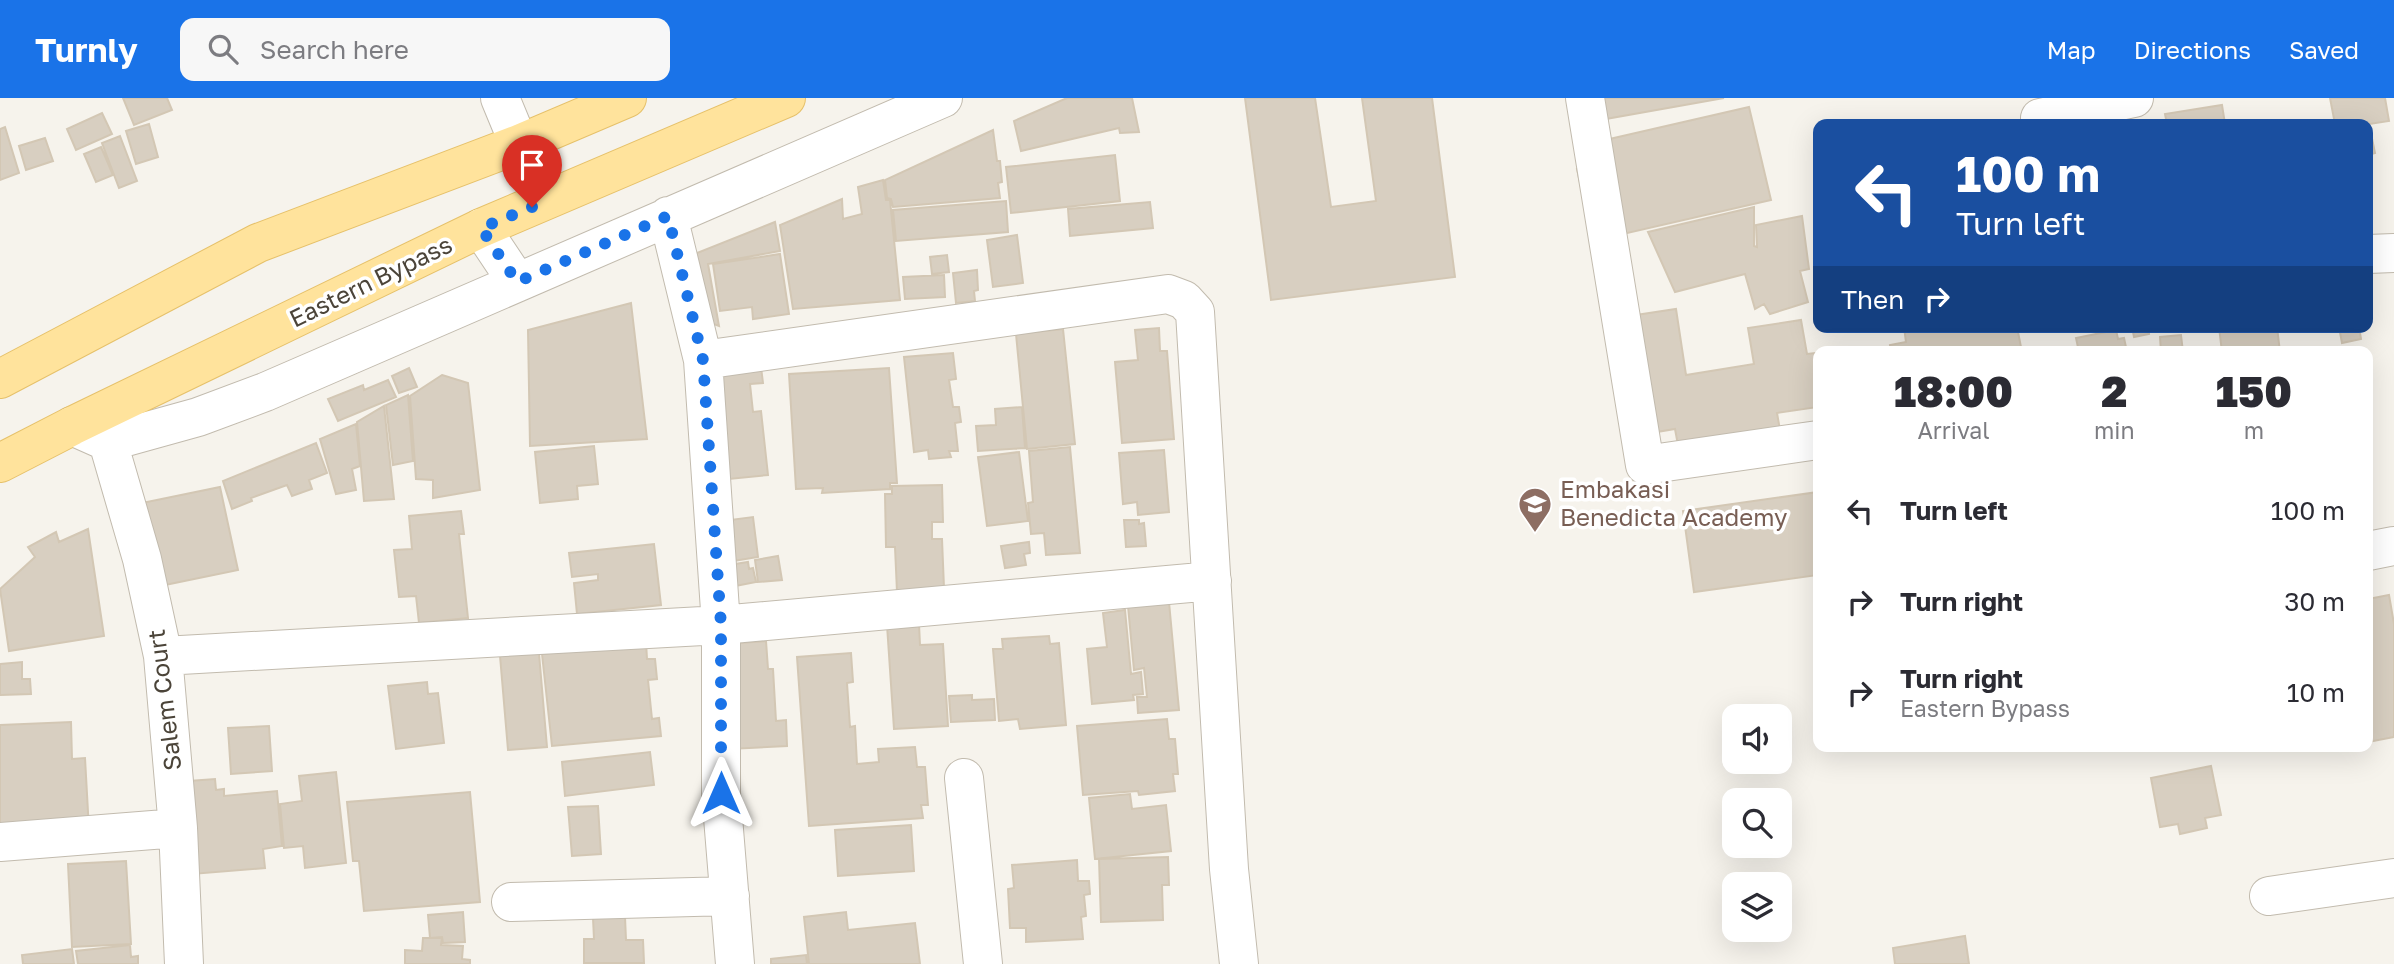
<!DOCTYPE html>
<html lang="en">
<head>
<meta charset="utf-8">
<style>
	body { margin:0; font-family:"Golos Text",sans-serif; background:#f7f7f7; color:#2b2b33; height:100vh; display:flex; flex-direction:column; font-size:26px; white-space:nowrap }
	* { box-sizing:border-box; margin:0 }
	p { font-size:23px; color:#7c7c81 }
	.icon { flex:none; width:38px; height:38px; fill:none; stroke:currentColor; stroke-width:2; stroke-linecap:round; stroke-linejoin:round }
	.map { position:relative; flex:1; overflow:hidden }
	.panel { position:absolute; left:1813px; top:248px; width:560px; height:406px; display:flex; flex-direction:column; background:#fff; border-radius:14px; box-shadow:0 7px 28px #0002 }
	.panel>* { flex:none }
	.guide { position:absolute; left:1813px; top:21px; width:560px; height:214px; border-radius:14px; box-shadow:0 7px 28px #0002; background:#1a4fa0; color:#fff; overflow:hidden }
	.controls { position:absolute; left:1722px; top:606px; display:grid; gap:14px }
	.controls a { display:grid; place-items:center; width:70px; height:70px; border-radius:14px; background:#fff; box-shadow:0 7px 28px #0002; font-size:35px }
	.pin { position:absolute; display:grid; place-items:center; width:60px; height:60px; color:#fff; margin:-72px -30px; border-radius:50% 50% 50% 0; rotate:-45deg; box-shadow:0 0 7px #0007 }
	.pin .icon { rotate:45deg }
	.me { position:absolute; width:77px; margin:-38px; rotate:0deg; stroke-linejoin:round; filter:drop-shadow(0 0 5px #0008) }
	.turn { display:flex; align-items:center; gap:24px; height:147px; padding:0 28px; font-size:32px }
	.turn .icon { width:91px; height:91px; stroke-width:2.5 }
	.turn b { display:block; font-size:49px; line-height:60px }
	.then { display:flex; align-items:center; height:66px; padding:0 28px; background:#0003; gap:14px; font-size:26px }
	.eta { display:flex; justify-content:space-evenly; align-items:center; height:119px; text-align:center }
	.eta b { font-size:42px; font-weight:800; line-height:49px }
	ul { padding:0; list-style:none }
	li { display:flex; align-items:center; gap:21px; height:91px; padding:0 28px }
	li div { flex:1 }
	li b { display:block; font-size:26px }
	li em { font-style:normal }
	header { display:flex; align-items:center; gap:42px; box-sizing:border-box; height:98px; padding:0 35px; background:#1a73e8; color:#fff }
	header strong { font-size:33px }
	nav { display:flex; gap:38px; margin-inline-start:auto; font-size:24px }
	.search { width:490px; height:63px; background:#f7f7f7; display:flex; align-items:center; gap:18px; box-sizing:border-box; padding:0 24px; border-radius:14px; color:#7c7c81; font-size:26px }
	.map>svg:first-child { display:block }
</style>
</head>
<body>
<header>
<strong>Turnly</strong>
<div class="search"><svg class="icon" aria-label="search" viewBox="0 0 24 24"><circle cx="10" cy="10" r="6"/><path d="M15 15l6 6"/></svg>Search here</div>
<nav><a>Map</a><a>Directions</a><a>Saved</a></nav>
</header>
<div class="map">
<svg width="2394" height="866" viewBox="0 0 2394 866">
	<rect width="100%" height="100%" fill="#f6f3ec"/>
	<!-- building -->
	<path fill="#d8cfc1" stroke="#d3c7b4" stroke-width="2" d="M123,0H167L172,12L134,27Z
		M1067,0H1132L1139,34L1120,35L1119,30L1021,53L1014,23Z
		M1245,0H1315L1331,109L1376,103L1362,0H1432L1455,179L1271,202Z
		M1596,0H1724L1600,22Z
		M2330,0H2385L2389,23L2369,26L2375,55L2368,57V26H2335Z
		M2222,7L2225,26H2167L2165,16Z
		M1749,9L1771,102L1610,139L1587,117L1577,71L1598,66L1592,45Z
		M102,15L112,36L76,52L67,31Z
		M149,26L158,59L136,66L126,33Z
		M5,29L19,75L0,82V31Z
		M993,32L997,63H1000L1002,84L998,85L1000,100L893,109L891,101L887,100L885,82Z
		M120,38L137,83L119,90L102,45Z
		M45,40L53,63L26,72L19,48Z
		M101,49L113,77L96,84L84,56Z
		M1115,57L1120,103L1011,115L1006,69Z
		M883,82L886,102H890L900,202L793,211L780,127L842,101L843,121L862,116L858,89Z
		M1006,103L1008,134L896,143L893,112Z
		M1150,104L1153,130L1070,138L1068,111Z
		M1754,109V148L1757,149L1756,127L1802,118L1809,171L1800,173L1808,204L1770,216L1764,206L1755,211L1745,176L1675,194L1648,134Z
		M775,124L780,153L708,166L719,228L697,220L687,159Z
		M1017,137L1023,185L993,189L987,142Z
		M780,156L789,216L753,221L752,209L720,213L713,166Z
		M947,157L949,174L932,176L930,159Z
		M1814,161H1818L1817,207Z
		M977,172L978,192L974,193L975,203L956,205L953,175Z
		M944,177L945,199L905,201L903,179Z
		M631,205L647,341L530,348L528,232Z
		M1676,211L1686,277L1754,266L1748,230L1801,222L1807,256L1815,255L1818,274V309L1777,315L1780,332L1678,347L1675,331L1627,339L1609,221Z
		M1904,229H2017L2022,254H1891L1890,247L1906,244Z
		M2132,229H2148L2149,236L2134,239Z
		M2219,229H2277L2280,254H2222Z
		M2339,229H2359L2361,241L2342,245Z
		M1159,230L1160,253H1167L1174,341L1122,345L1115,264L1138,262L1135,232Z
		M1063,231L1075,346L1027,351L1016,236Z
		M2116,232L2118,241L2124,240L2127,254H2079L2076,240Z
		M2181,237L2183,254H2161L2160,239Z
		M953,255L956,281L949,282L953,309H959L961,324L955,325L958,353H949L951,359L929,361L928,352L914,354L904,259Z
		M760,261L763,285L750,286L753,314L761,313L768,377L719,382L706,266Z
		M409,270L417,289L399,295L392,278Z
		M889,270L897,385H890V391L822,395L823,390L796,391L789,276Z
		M442,277L468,285L480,392L433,400V382L416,381L410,298Z
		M388,282L396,299L338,323L328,301L363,287L364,292Z
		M408,297L413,363L393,367L386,307Z
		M384,308L394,401L364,403L357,324Z
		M1022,309L1025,350L978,353L976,328L996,327L995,311Z
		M356,326L360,368L352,371L356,392L336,396L320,341Z
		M316,345L327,375L309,382L312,391L292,398L287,387L251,400L252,403L232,411L223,383Z
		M594,348L598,386L577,388L578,401L540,405L535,354Z
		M1070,349L1080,455L1046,457L1044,435L1031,436L1028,405L1033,404L1029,353Z
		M1164,352L1169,414L1138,417L1137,404L1123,406L1119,355Z
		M1019,354L1028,423L987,428L978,359Z
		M942,387L943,424H932V441H942L944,490L897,494L895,449H886L885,396H892V388Z
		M220,389L238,472L160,488L142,405Z
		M1818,394V477L1694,494L1683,413Z
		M461,413L464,436H459L468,520L419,525L416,498L399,499L394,452L412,451L409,418Z
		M753,419L758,459L727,464L722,423Z
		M1124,422H1139V426L1144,425L1146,448L1126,449Z
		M88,431L104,538L9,553L0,491L35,459L28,449L56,434L59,444Z
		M1029,444L1030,455L1024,456L1026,467L1005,470L1001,448Z
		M654,446L661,507L577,516L574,485L598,482V476L572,479L569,455Z
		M778,458L782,482L758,484L755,462Z
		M748,464L749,471L753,470L756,484L725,490L722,468Z
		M2389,497L2394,526V639L2368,644V501Z
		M1169,504L1179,612L1138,615L1137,599H1147L1144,570L1134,572L1128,508Z
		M1125,512L1131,576L1141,574L1143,596L1133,597L1134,602L1092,606L1087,551L1107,549L1103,515Z
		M919,526L920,547L943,546L948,628L894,631L887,527Z
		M1049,538L1050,546L1059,545L1066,627L1020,631L1018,621L999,623L993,551H1003L1002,541Z
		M766,543L768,571H773L776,623L786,622L787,648L730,651L724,546Z
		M538,544L547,649L508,652L499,546Z
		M646,544L647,561H655L657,581L648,582L652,621L659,620L661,638L552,648L542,556Z
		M851,555L853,584L847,585L850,629L855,628L857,666L879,664L878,651L915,649L917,669H925L928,707H921L923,720L809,728L797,559Z
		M22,564V581H30L31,596L0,597V566Z
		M427,584L428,596L438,595L444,645L396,651L388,588Z
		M972,597V602L994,601L995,622L951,624L949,598Z
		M1167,621L1169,641H1175L1178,676H1173L1175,693L1139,697L1138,693L1083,697L1077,628Z
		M71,624L72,661L85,660L89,732L0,735V627Z
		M269,628L272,673L231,676L228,630Z
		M650,654L654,687L565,698L562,664Z
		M2211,668L2221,717L2205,720L2207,730L2180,736L2178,726L2160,729L2151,680Z
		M336,674L346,765L305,770L303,748L284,750L280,706L302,703L299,678Z
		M215,681L216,692L224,691V698L277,693L282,748L263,751L265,770L192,776L189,683Z
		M470,694L480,804L364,813L359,763H353L347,704Z
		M1130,696L1132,711L1166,707L1171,753L1095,761L1089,700Z
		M598,708L601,756L572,758L568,709Z
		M911,727L914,773L838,778L835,732Z
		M1168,759L1169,787H1162L1163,822L1101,824L1099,761Z
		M1077,762L1078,783H1089L1090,796L1084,797L1086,818L1081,819L1083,841L1026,844V830H1010L1008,791L1014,790L1012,767Z
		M126,763L131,846L72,849L68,766Z
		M463,814L465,844L443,845L442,839L430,840L428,817Z
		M846,814L848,832L915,825L920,866H809L804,819Z
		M625,819L626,842H643L644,865H584V841H594L593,820Z
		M1965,838L1969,866H1895L1893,850Z
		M423,840H442L441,847L463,848L462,861L470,862V866H405V852L422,853Z
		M130,847L131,859L138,858V866H78L76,853Z
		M72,851L74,866H23L22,857Z
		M806,857L807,866H771V861Z"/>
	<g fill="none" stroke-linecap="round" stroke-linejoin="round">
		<defs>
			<path id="minor" d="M500,0L519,46
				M1585,0L1645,367L1818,342
				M2040,20L2134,0
				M668,118L703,262L721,527V695L735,866
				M481,130L517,184
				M2368,156L2394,155
				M703,262L1168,196L1184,202L1195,214L1229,771L1239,866
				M72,328L108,344L198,319L265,294L943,0
				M108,344L142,461L163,558L178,730L184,866
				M2368,453L2394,448
				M163,558L721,527L1212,483
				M964,680L983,866
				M0,744L178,730
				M2269,798L2394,780
				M511,804L730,798"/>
			<path id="major" d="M0,281L258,145L519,46L627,0
				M0,365L72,328L481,130L786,0"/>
		</defs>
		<!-- minor casing -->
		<use href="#minor" stroke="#c2bbae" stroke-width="40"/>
		<!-- major casing -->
		<use href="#major" stroke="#e6c16a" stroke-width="40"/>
		<!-- minor -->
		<use href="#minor" stroke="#fff" stroke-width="38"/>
		<!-- major -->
		<use href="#major" stroke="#ffe39c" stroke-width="38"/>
	</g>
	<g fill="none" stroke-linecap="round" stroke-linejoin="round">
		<!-- route -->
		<path stroke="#1a73e8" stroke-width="12" stroke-dasharray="0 21.6" d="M532,109L481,130L517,184L668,118L703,262L721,527V695"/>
	</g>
	<!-- icons -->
	<defs>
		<symbol id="school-pin" viewBox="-11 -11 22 30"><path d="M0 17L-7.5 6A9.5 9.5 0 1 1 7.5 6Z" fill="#8d6e63" stroke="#fff"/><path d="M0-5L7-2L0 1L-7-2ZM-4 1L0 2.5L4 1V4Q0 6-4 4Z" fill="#fff"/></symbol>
	</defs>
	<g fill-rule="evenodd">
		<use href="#school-pin" x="1516" y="387" width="38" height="52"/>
	</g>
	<g text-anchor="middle" stroke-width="7" stroke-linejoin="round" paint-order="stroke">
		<!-- street labels -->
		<g font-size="24" fill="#4b4439" stroke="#fff">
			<text transform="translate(371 184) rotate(-26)" y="8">Eastern Bypass</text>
			<text transform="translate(165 602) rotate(-97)" y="8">Salem Court</text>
		</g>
		<!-- education labels -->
		<g font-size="24" fill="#785e54" stroke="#fff" text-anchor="start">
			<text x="1560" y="400">Embakasi<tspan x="1560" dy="28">Benedicta Academy</tspan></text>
		</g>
	</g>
</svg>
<div class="controls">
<a><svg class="icon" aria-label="sound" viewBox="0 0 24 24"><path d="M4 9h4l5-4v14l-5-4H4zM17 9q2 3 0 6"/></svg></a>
<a><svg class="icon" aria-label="search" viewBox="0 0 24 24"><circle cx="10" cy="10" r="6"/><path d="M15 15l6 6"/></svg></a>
<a><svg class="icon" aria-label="layers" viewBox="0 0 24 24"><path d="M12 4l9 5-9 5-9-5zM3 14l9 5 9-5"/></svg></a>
</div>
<div class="pin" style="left:532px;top:109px;background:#d93025"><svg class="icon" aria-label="arrive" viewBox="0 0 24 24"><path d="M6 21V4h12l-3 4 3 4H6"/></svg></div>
<svg class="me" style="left:721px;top:695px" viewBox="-20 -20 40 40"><path d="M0-17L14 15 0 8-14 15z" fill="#1a73e8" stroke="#fff" stroke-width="4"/></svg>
<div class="guide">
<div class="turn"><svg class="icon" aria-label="left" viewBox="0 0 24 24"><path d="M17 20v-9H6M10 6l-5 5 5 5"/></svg><div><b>100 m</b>Turn left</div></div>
<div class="then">Then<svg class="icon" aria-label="right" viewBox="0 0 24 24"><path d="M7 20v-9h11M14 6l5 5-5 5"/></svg></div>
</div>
<section class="panel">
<div class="eta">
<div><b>18:00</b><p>Arrival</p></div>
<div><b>2</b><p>min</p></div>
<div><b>150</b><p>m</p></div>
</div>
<ul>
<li><svg class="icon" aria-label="left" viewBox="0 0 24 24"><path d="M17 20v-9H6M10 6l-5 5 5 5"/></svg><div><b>Turn left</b></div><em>100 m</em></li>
<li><svg class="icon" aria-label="right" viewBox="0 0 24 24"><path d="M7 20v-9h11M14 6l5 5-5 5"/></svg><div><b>Turn right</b></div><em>30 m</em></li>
<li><svg class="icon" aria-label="right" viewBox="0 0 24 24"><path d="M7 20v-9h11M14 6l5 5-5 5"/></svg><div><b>Turn right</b><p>Eastern Bypass</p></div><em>10 m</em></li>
</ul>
</section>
</div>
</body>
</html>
